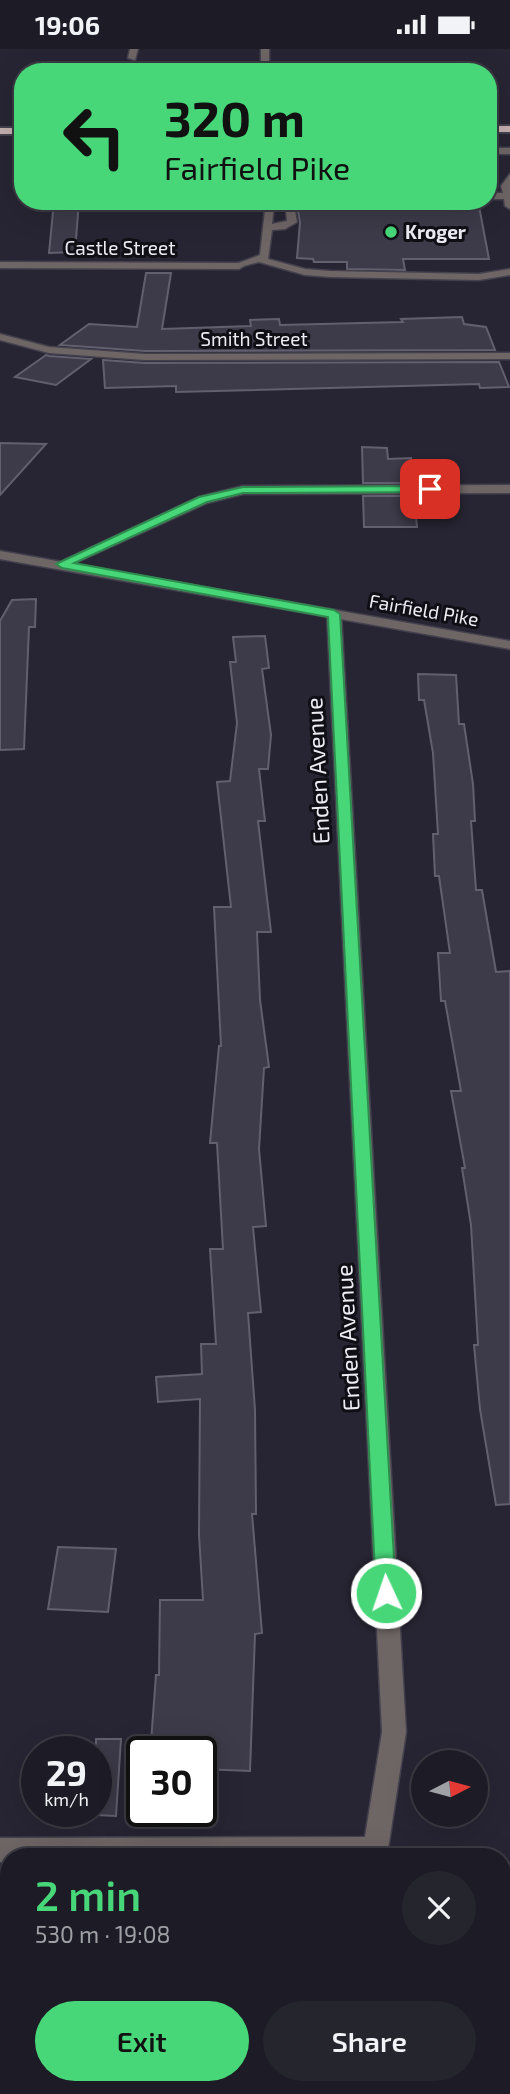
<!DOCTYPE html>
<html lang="en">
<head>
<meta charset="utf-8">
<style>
	body { margin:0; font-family:"Exo 2",sans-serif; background:#25252e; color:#f1f3f6; height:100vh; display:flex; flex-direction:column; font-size:26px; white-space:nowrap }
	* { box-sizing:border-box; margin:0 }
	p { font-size:23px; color:#a0a1a7 }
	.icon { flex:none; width:38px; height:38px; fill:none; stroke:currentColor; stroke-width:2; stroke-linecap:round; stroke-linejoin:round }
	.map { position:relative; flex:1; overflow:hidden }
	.side { position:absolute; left:0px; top:1799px; width:511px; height:247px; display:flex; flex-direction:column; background:#1d1c26; border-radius:28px 28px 0 0; box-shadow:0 7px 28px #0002,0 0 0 2px #3b3a43 }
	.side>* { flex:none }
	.hud { position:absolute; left:14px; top:14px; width:483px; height:147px; border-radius:28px; box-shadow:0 7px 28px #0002,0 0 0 2px #3b3a43; background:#47d779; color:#111; overflow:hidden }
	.needle { width:46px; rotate:84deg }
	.fabs { position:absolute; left:411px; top:1701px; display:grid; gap:14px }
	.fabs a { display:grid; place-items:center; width:77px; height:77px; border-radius:50%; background:#1d1c26; box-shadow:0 7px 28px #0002,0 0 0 2px #3b3a43; font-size:35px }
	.speed { position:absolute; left:21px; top:1687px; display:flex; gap:14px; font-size:35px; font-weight:700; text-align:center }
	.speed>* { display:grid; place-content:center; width:91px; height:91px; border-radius:50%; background:#1d1c26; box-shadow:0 7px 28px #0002,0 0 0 2px #3b3a43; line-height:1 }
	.speed small { font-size:18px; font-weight:400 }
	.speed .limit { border:4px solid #111; border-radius:10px; background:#fff; color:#111 }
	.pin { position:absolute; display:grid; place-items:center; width:60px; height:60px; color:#fff; margin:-30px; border-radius:14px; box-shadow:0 4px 10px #0006 }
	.me { position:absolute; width:77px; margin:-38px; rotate:357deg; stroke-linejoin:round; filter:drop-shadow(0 0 5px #0008) }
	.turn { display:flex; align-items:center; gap:24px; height:147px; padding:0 35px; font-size:32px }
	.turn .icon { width:91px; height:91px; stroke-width:2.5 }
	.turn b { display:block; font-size:49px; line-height:60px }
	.round { display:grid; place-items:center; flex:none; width:74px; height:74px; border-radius:37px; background:#25252e }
	.overview { display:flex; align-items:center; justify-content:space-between; height:119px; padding:0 35px }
	h1 { font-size:42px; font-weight:600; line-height:52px; color:#47d779 }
	.cta { display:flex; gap:14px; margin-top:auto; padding:14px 35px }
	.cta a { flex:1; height:80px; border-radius:42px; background:#47d779; color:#111; font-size:28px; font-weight:600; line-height:80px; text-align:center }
	.cta a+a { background:#25252e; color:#f1f3f6 }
	.status { display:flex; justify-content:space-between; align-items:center; height:49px; padding:0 35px; background:#1d1c26; direction:ltr }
	.status svg { height:19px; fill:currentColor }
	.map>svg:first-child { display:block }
</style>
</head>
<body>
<div class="status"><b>19:06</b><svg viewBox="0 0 49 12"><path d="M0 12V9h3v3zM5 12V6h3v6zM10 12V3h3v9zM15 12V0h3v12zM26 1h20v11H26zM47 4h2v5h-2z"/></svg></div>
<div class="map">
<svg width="510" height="2045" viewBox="0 0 510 2045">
	<rect width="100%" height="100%" fill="#272533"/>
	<!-- building -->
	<path fill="#3d3a49" stroke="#625f6f" stroke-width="2" d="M54,152H79L75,203L49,204Z
		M297,156L479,157L489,210H403L405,221L347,220V213H314L313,210L297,209L300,173Z
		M146,224H171L162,280L251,277L250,271L279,270L280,276L403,273L401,270L462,268L464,275L486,278L495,301L145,302L60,296L89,275L137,278Z
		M46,306L49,307L91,310L56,336L15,328Z
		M103,311L145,314L499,313L509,338L480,339L479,335L176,343V337L105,339Z
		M0,394L46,395L0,446Z
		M362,398L387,399L388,410L411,409L413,434H363Z
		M363,447H414L417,478H364Z
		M36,550L35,578H29L24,700L0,701V572L12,551Z
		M265,587L269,619L262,620L271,686L268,720H259L265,772H258L271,883H257L260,951L269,1018L264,1019L259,1100L266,1177L253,1178L261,1263L248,1264L255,1361L256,1465H252L262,1584L255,1585L250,1722L201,1720V1703H192V1694L151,1693L156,1626H159L160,1551H203L199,1486L200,1350L158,1353L156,1328L202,1325L201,1295H216L210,1200H223L217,1094H210L219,997H221L214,858H231L217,733L230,732L237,674L230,613H236L233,588Z
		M418,625L456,626L459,675H464L473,735L475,772H471L476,841H482L496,923L510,922V1455L496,1456L480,1360L474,1296H478L471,1176L462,1119H465L451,1042H461L445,952H441L438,904H450L439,827H435L433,785H438L433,704L424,651H419Z
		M58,1498L116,1500L108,1563L48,1560Z
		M96,1690H121L116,1767L96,1766Z"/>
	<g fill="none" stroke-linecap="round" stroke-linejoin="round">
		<defs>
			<path id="service" d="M130,0H138L135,11L128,9Z
				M488,99H510V105H488Z
				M510,125V160L505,157L504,150H488V144H503L501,137Z
				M266,152L294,156L297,173L285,180L272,181L268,210L305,220L330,222L479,225L510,220V226L479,231L330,228L305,226L259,213L236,219V215L260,206ZM274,156L286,160L287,172L272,175Z"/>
			<path id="minor" d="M261,0H269V23H261Z
				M0,213L239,214L244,217L239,220L0,219Z
				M0,285L49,298L145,305L510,304V310L145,311L49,304L0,291Z
				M510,436V444L243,445L207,454L66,518L62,519L56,515L199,448L243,437Z
				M334,561L341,565L406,1683L388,1800L385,1808H9V1813H0V1789L365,1788L382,1683L327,565Z
				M0,1886H9V1912H0Z
				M464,2037H492L493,2045H465Z"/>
			<path id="tertiary" d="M0,502L510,592V600L0,510Z"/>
			<path id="trunk" d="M488,77H510V83H488Z
				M0,79H23V85H0Z"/>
		</defs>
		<!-- service casing -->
		<use href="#service" stroke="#43414e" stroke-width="3"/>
		<!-- minor casing -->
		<use href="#minor" stroke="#43414e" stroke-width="3"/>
		<!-- tertiary casing -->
		<use href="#tertiary" stroke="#43414e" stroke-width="3"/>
		<!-- trunk casing -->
		<use href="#trunk" stroke="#43414e" stroke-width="4"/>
		<!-- service -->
		<use href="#service" fill="#6e6565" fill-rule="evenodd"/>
		<!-- minor -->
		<use href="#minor" fill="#6e6565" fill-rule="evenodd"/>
		<!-- tertiary -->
		<use href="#tertiary" fill="#6e6565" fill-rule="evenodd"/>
		<!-- trunk -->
		<use href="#trunk" fill="#c3aeaf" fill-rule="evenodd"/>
	</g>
	<!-- route -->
	<path fill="#47d779" stroke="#2e8c4f" stroke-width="2" d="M430,437L434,438V443L243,444L207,453L74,514L334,561L340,565L396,1544L393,1550L386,1552L379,1550L376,1544L328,568L62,519L56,515L199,448L243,438Z"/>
	<!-- markers -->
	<circle fill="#47d779" stroke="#100f15" stroke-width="2.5" cx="391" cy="183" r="7"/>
	<g text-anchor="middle" stroke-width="6" stroke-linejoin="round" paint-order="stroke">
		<!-- far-poi labels -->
		<g font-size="19" font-weight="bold" fill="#edecf5" stroke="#100f15" text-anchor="start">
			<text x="405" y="190">Kroger</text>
		</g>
		<!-- far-street labels -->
		<g font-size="19" fill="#edecf5" stroke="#100f15">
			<text x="120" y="206">Castle Street</text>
			<text x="254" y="297">Smith Street</text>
			<text transform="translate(424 561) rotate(10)" y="7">Fairfield Pike</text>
		</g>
		<!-- street labels -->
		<g font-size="23" fill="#edecf5" stroke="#100f15">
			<text transform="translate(318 722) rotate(-93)" y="8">Enden Avenue</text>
			<text transform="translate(348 1289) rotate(-93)" y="8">Enden Avenue</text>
		</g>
	</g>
</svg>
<div class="fabs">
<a><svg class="needle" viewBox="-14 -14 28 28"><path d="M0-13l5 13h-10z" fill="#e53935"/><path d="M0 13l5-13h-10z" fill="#a0a1a7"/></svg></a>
</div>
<div class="speed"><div>29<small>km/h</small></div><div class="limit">30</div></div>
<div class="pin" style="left:430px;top:440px;background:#d93025"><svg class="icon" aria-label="arrive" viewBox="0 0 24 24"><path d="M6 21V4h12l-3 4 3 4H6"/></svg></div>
<svg class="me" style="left:386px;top:1544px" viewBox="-20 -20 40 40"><circle r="17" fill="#47d779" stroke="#fff" stroke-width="3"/><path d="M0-11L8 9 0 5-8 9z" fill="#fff"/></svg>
<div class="hud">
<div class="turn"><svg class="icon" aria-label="left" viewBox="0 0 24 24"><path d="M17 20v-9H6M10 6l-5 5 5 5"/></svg><div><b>320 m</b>Fairfield Pike</div></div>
</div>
<section class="side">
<div class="overview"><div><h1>2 min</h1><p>530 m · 19:08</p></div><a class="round"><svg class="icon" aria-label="close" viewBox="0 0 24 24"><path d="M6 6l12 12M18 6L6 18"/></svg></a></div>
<div class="cta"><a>Exit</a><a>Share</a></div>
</section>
</div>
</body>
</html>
